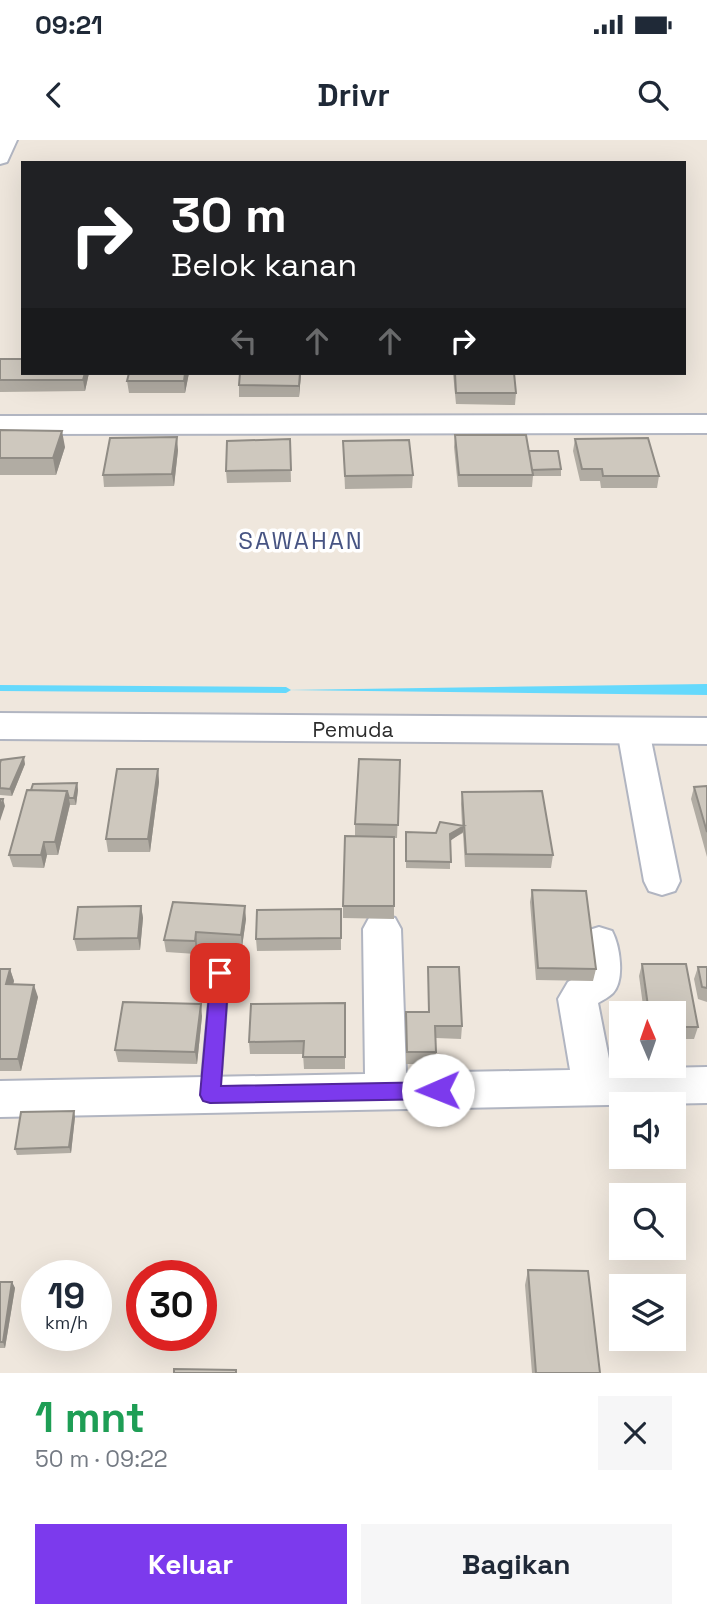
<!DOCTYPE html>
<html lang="id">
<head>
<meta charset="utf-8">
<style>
	body { margin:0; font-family:"Space Grotesk",sans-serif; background:#f6f6f7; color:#1f2937; height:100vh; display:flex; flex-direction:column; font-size:26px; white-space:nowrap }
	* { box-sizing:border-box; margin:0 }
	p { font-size:23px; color:#747a83 }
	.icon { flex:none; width:38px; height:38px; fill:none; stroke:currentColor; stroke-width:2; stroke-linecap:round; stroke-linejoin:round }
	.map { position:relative; height:1233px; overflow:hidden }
	.sheet { display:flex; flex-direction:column; background:#fff; flex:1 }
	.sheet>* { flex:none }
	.banner { position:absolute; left:21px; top:21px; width:665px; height:214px; border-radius:0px; box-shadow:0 7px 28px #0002; background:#202124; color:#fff; overflow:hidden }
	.needle { width:46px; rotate:358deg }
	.tools { position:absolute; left:609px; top:861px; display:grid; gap:14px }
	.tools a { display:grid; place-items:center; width:77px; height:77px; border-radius:0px; background:#fff; box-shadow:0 7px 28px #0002; font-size:35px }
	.speed { position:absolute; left:21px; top:1120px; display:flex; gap:14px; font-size:35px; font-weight:700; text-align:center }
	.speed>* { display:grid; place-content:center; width:91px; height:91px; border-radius:50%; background:#fff; box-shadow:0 7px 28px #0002; line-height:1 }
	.speed small { font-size:18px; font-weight:400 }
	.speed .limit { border:10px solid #d22; background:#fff; color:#111 }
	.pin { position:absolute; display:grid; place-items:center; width:60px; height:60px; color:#fff; margin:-30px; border-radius:14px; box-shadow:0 4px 10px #0006 }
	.me { position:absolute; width:77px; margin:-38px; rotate:269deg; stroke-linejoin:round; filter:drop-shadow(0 0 5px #0008) }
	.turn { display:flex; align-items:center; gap:24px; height:147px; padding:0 35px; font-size:32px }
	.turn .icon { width:91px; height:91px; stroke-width:2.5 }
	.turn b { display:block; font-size:49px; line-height:60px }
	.lanes { display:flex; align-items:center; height:66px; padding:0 35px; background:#0003; justify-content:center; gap:35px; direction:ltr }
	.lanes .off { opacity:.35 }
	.round { display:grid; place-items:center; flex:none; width:74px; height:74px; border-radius:0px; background:#f6f6f7 }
	.overview { display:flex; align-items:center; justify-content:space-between; height:119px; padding:0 35px }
	h1 { font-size:42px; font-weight:600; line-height:52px; color:#1e9e55 }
	.cta { display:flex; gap:14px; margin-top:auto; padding:14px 35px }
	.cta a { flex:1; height:80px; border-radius:0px; background:#7c3aed; color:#fff; font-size:28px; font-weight:600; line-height:80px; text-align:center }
	.cta a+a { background:#f6f6f7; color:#1f2937 }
	.status { display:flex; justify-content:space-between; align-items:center; height:49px; padding:0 35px; background:#fff; direction:ltr }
	.status svg { height:19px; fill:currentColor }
	header { display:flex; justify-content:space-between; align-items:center; height:91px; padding:0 35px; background:#fff; font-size:32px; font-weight:600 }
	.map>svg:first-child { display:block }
</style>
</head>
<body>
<div class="status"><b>09:21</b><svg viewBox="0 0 49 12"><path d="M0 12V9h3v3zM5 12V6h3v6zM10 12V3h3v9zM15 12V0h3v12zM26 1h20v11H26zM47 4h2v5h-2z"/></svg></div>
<header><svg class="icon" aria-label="back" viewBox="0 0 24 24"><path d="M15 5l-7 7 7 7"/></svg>Drivr<svg class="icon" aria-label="search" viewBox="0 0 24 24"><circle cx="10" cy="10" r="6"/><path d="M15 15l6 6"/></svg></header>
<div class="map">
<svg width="707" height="1233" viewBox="0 0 707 1233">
	<rect width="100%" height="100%" fill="#efe7dd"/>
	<!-- water -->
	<path fill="#65d9fc" d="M707,544V555L286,550Z"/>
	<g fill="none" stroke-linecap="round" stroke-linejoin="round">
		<!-- stream -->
		<path fill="#65d9fc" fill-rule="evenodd" d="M0,545L286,547L291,550L286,553L0,551Z"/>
		<defs>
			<path id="lane" d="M220,826L226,828L229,833L220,955L217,961L210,964L203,961L200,955L211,833L214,828Z"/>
			<path id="street" d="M0,0H17L7,22L0,24Z
				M633,579L645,582L649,590L680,741L675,751L662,755L649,751L644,741L617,590L621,582Z
				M382,774L395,778L401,789L406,933L570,930L558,859L568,842L581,834L580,802L586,791L599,787L612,791C620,806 625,840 613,853C609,857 603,860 598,863L611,929L707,927V963L0,977V941L365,934L363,789L369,778Z"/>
			<path id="secondary" d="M707,275V293L0,294V276Z
				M0,573L707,578V604L0,599Z"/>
		</defs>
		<!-- lane casing -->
		<use href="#lane" stroke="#b1b5c1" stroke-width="3"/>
		<!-- street casing -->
		<use href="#street" stroke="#b1b5c1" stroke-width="4"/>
		<!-- secondary casing -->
		<use href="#secondary" stroke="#b1b5c1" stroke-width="4"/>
		<!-- lane -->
		<use href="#lane" fill="#fff" fill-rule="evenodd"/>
		<!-- street -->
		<use href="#street" fill="#fff" fill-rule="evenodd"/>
		<!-- secondary -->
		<use href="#secondary" fill="#fff" fill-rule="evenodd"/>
	</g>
	<!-- wall -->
	<path fill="#b1aca3" d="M0,219L23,233H89L85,251L0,252Z
		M189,233L185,253H129L127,241Z
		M240,233H301L299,257H239V245Z
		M453,233H514L516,253L515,265L456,264Z
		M0,290L65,307L56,335H0Z
		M455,295L529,311L561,329V336H533L532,347H458L454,307Z
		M290,299L291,342L227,343L226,331Z
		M575,299L659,336L657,348H601L600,341H580L573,311Z
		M343,301L413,335L412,348L345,349Z
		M178,310L174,346L104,347L103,335Z
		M400,620L397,698H394V779L343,778V766L355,696V684Z
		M0,623L25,624L12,656L0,655Z
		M158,629L159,642L150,712H108L106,699Z
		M77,643L78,650L76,665H70L58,715H47L44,728L13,727L9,715L31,650Z
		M707,646V717L691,659L694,647Z
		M462,652L553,715L551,728L465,727L463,693L450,700V729L406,728V692L436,693L462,686L461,664Z
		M532,750L596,829L593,841L536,840L530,762Z
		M141,766L143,778L140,810L77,811L74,799Z
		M341,769V810L257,811L256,799Z
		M246,779L242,807L197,805L196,814L166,812L164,800Z
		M642,824L698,887L694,899H674V873H644L639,836Z
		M428,827L462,886L461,899L436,898V912L435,924H406V872H428Z
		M698,827H707V862L698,859L694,839Z
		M0,829H10L14,841L13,844L38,857L21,931H0Z
		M345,863V929H304L303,914H250L249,902Z
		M202,876L197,924L118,922L115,910Z
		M75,977L71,1013L17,1015L15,1009Z
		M528,1130L600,1233H532L525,1145Z
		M0,1142H12L15,1148L5,1208H0Z"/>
	<!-- shaded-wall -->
	<path fill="#908c85" d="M85,233H89L85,251L83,240Z
		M185,233H189L185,253L184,241Z
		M300,233H301L299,257V246Z
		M62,291L65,307L56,335L53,318Z
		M177,297L178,310L174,346L172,334Z
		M24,617L25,624L12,656L10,649Z
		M158,629L159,642L150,712L148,699Z
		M77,643L78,650L76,665L74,658Z
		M67,651L70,664L58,715L55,702Z
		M3,659L5,666L0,681V669Z
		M464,686L463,692L450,701V694Z
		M44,702L47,715L44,728L41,715Z
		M141,766L143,778L140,810L138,798Z
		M245,766L246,779L242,807L241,795Z
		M196,792L197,805L196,814L195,801Z
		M10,829L14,841L10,856L6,844Z
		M34,845L38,857L21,931L18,919Z
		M201,864L202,876L197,924L195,912Z
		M74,971L75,977L71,1013L69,1007Z
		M12,1142L15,1148L5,1208L3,1202Z"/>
	<!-- building -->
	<path fill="#cec8be" stroke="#908c85" stroke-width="2" d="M0,219H23V233H85L83,240H0Z
		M129,233H185L184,241H127Z
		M240,233H300L299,246L239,245Z
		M455,233H514L516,253H456Z
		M0,290L62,291L53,318H0Z
		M455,295H526L533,335H459Z
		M177,297L172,334L103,335L110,298Z
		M648,298L659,336H603L602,329H582L575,299Z
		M290,299L291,330L226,331L227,301Z
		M409,300L413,335L345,336L343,301Z
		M529,311H558L561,329L532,330Z
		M24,617L10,649L0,648V623L1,620Z
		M359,619L400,620L398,685L355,684Z
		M117,629H158L148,699H106Z
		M77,643L74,658H69L67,651L31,650L33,644Z
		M707,646V692L694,647Z
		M27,650L67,651L55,702H44L41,715H9Z
		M542,651L553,715L466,714L462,652Z
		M0,659H3L0,669Z
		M440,682L464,686L450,694L451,722L406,721V692L436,693Z
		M345,696L394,697V766H343Z
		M532,750L586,751L596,829L538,828Z
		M173,762L245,766L241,795L196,792L195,801L164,800Z
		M141,766L138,798L74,799L78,767Z
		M341,769V798L256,799L257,770Z
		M642,824H686L698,887H674V873H649Z
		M428,827H459L462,886H435L436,912H407L406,872H429Z
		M698,827H707V848L702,847Z
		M0,829H10L6,844L34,845L18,919H0Z
		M123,862L201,864L195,912L115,910Z
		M345,863V917H303L304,901L249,902L251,864Z
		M74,971L69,1007L15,1009L21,972Z
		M528,1130L588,1131L600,1233H536Z
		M0,1142H12L3,1202H0Z
		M174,1229L236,1230V1233H174Z"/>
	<!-- route -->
	<path fill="#7c3aed" stroke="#51269a" stroke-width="2" d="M220,825L227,827L229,833L221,946L438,942L445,944L448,950L445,956L438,959L210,963L203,961L200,955L211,833L214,827Z"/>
	<g text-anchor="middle" stroke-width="7" stroke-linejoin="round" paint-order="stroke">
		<!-- street labels -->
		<g font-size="21" fill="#2c2c2c" stroke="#fff">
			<text x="353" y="597">Pemuda</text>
		</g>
		<!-- quarter labels -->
		<g font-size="24" letter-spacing="2" fill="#475483" stroke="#fff">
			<text x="301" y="409">SAWAHAN</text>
		</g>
	</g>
</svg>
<div class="tools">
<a><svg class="needle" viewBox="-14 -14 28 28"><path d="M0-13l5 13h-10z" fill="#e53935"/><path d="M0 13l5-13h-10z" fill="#747a83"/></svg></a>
<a><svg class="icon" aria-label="sound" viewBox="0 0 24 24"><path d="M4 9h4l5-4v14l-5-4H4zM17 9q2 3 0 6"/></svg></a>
<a><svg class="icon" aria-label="search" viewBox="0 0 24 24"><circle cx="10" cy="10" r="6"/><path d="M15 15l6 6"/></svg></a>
<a><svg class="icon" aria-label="layers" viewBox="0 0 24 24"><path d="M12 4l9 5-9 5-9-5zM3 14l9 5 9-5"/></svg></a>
</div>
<div class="speed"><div>19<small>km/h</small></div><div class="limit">30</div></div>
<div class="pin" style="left:220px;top:833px;background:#d93025"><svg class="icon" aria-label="arrive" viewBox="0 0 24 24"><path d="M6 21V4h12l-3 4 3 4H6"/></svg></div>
<svg class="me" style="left:438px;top:950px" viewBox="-20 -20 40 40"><circle r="19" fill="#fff"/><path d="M0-13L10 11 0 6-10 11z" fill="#7c3aed"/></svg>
<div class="banner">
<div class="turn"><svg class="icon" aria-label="right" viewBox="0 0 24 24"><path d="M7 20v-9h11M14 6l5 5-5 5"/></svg><div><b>30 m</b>Belok kanan</div></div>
<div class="lanes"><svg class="icon off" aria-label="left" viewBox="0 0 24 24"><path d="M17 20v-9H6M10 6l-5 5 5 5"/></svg><svg class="icon off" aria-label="ahead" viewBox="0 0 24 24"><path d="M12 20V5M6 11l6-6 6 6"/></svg><svg class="icon off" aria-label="ahead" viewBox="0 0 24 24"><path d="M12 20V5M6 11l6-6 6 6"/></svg><svg class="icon" aria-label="right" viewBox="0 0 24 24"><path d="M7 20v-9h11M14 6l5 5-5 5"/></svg></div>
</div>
</div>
<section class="sheet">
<div class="overview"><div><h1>1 mnt</h1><p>50 m · 09:22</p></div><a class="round"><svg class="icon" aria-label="close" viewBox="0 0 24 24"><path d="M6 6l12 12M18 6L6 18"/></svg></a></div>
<div class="cta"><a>Keluar</a><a>Bagikan</a></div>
</section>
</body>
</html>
